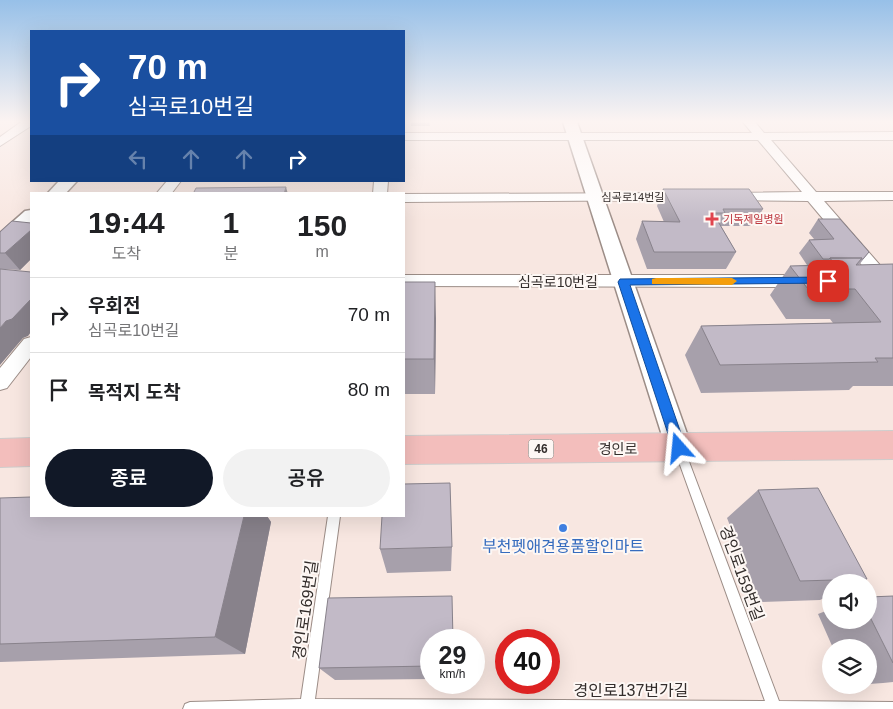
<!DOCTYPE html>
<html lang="ko">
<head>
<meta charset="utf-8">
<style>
	body { margin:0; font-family:Arial,"Noto Sans KR",sans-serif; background:#f2f2f2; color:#202124; height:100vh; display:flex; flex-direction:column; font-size:19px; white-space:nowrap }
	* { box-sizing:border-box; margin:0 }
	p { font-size:16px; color:#757577 }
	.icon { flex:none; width:28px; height:28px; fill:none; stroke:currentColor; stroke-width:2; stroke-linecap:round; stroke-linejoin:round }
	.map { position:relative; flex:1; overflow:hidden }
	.panel { position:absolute; left:30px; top:192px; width:375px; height:325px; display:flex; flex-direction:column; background:#fff; border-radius:0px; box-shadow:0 5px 20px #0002 }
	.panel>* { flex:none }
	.top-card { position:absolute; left:30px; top:30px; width:375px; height:152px; border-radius:0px; box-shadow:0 5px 20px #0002; background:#1a4fa0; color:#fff; overflow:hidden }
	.controls { position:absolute; left:822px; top:574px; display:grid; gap:10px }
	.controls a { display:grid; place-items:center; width:55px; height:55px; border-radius:50%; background:#fff; box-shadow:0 5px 20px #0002; font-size:25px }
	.speed { position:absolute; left:420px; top:629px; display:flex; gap:10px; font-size:25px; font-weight:700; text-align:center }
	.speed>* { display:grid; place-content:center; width:65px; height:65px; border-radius:50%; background:#fff; box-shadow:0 5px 20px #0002; line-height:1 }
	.speed small { font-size:12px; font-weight:400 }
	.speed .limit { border:8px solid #d22; background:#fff; color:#111 }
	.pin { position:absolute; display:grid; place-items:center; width:42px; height:42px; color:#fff; margin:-21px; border-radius:10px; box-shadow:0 2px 8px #0006 }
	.me { position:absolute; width:55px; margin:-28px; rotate:342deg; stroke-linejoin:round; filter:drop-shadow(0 0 4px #0008) }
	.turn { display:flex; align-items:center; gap:18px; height:105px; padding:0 15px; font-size:22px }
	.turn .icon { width:65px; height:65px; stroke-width:2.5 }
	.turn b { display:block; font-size:35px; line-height:42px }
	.lanes { display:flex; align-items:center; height:48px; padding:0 15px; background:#0003; justify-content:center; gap:25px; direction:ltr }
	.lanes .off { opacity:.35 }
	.eta { display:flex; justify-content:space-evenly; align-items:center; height:85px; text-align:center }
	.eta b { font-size:30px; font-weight:600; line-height:35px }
	.action { display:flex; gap:10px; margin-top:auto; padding:10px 15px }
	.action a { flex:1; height:58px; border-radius:30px; background:#111827; color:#fff; font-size:20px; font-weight:600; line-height:58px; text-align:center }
	.action a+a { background:#f2f2f2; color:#202124 }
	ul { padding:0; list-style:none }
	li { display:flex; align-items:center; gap:15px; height:75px; padding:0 15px; border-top:1px solid #e0e0e0 }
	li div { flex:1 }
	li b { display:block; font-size:19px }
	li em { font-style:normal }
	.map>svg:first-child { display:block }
</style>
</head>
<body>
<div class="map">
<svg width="893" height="709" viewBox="0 0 893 709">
	<rect width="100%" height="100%" fill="#f8e7e1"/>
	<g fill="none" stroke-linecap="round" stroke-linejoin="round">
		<defs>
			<path id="service" d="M680,446L684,448L685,451L779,701L893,702V709H183L185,704L190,702L301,699L328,516H340L315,699L765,701L675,451L676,448Z"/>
			<path id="minor" d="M21,122H31V126L0,146V137Z
				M743,122H755L764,133L893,132V140H771L816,192H893V200L824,201L893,280V297L887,295L808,201L724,200L722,197L729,193L802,192L758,140H404V133H752Z
				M167,181H181L171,194H156Z
				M374,181H388L387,194H373Z
				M684,193L691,197L689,200L404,202V194Z
				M804,275L810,277L812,281L810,285L804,287L404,286V275Z
				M31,337V357L7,388L0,390V368L24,339Z"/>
			<path id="tertiary" d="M563,122H577L692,448L688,456L679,460L670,456L666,448Z
				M59,181H77L65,194H47Z
				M31,210V224L6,246L0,248V233L25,211Z"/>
			<path id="primary" d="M893,431V459L404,464V436Z
				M31,438V466L0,467V439Z"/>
		</defs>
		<!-- service casing -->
		<use href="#service" stroke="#9c8d87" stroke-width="2"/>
		<!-- minor casing -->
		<use href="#minor" stroke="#9c8d87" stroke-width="2"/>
		<!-- tertiary casing -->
		<use href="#tertiary" stroke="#9c8d87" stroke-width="3"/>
		<!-- primary casing -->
		<use href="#primary" stroke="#cecdcc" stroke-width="2"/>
		<!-- service -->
		<use href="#service" fill="#fff" fill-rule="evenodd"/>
		<!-- minor -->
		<use href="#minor" fill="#fff" fill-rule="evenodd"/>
		<!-- tertiary -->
		<use href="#tertiary" fill="#fff" fill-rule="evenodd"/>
		<!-- primary -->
		<use href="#primary" fill="#f3bebc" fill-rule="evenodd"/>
	</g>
	<!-- wall -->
	<path fill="#a7a0ab" d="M411,122H429L430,126H411Z
		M663,189L763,209L753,226H721L736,252L726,269H647L636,239L642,221L664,222L657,206Z
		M818,219L869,252L859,265L893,264V386H853L849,390L701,393L685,355L701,326L833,323L830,319H786L770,295L790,266L807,265L799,253L809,240L814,239L809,233Z
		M31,223V259L20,270L0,269V232Z
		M404,282L436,319L435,394H404Z
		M758,490L867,579L859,582H831V595L820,600L760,602L727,518Z
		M0,498L31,516H267L271,522L245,654L0,662Z
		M452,547L451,571L387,573L380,549Z
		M893,596V682L883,683L869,684V648H833L818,614L831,609V620H869V597Z
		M431,640V679L335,680L319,668Z"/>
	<!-- shaded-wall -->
	<path fill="#88828b" d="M286,187L288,194H284Z
		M31,230V259L20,270L5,253Z
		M435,282L436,319L435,394L434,359Z
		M31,299V332L28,336L23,338L0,365V328L6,321Z
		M244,516H267L271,522L245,654L215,637Z"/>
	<!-- building -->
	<path fill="#c2bac7" stroke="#88828b" d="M286,187L284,194H193L196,188Z
		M663,189H749L763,209H723L725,213H713L736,252H654L642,221L680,222Z
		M818,219H840L869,252L863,259H861L862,258H830L829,259H823L809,240L834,239Z
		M12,221L31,223V230L5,253H0V232Z
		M830,258H862L856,265L893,264V358H875L878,362L720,365L701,326L881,322L855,289H808L790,266L835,265Z
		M0,269L31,272V299L12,319L6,321L0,328Z
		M404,282H435L434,359H404Z
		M450,483L452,547L380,549L382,516H404V484Z
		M818,488L867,579L800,581L758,490Z
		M31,497V516H244L215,637L0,644V498Z
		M452,596L453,640H431V666L319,668L328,598Z
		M893,596V663L869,615V597Z"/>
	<!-- sky -->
	<linearGradient id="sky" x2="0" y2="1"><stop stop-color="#97c0e8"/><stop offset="0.55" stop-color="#fcf4f2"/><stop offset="1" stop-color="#fcf4f2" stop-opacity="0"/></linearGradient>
	<rect width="893" height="221" fill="url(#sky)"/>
	<!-- route -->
	<path fill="#1a73e8" stroke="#114b97" d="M828,277L832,278V283L630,285L686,448L684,452L679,454L674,452L618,282L620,279Z"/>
	<!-- slow -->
	<path fill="#f59e0b" d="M656,278H732L737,281L732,285L652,284V279Z"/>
	<!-- markers -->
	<path fill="#e0444e" stroke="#fdf7f4" stroke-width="2" d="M709.5 211.5h5v5h5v5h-5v5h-5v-5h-5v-5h5z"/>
	<circle fill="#3f7fe0" stroke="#fdf7f4" stroke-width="2" cx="563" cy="528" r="5"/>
	<g text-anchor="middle" stroke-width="4" stroke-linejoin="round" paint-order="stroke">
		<!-- far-street labels -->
		<g font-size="11" fill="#332d2b" stroke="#fdf7f4">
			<text x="633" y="201">심곡로14번길</text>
		</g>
		<!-- far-health labels -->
		<g font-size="11" fill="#be3a42" stroke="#fdf7f4" text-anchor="start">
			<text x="723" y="223">기독제일병원</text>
		</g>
		<!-- shield labels -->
		<rect fill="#fdf7f4" stroke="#706a67" stroke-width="1" x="528.5" y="439.5" width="25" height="19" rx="4"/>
		<g font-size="12" font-weight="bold" fill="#332d2b">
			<text x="541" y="453">46</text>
		</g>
		<!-- street labels -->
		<g font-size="14" fill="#332d2b" stroke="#fdf7f4">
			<text x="558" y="287">심곡로10번길</text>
			<text x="618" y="454">경인로</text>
		</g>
		<!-- near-shop labels -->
		<g font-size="16" fill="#366cbe" stroke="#fdf7f4">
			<text x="563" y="552">부천펫애견용품할인마트</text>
		</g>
		<!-- near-street labels -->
		<g font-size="16" fill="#332d2b" stroke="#fdf7f4">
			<text transform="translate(742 573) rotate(70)" y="6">경인로159번길</text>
			<text transform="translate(305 610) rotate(-82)" y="6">경인로169번길</text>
			<text x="631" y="696">경인로137번가길</text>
		</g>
	</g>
</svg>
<div class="controls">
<a><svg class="icon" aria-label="sound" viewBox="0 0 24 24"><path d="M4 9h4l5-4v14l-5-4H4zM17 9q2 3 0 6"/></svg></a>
<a><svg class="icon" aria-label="layers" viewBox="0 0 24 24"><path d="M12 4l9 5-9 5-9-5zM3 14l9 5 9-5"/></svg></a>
</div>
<div class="speed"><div>29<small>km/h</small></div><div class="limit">40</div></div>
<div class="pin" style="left:828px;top:281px;background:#d93025"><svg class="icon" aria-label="arrive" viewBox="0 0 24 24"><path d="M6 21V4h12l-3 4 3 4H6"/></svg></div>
<svg class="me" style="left:679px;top:448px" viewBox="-20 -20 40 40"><path d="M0-17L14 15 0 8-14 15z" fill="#1a73e8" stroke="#fff" stroke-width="4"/></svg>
<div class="top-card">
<div class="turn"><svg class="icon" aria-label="right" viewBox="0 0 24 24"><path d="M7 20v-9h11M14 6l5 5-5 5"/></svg><div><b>70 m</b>심곡로10번길</div></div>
<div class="lanes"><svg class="icon off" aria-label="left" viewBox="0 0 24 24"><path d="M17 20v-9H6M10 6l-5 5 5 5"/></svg><svg class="icon off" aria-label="ahead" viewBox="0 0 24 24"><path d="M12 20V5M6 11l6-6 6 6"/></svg><svg class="icon off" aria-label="ahead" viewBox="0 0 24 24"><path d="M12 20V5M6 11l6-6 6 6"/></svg><svg class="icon" aria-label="right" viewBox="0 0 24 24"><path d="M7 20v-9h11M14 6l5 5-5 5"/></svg></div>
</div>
<section class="panel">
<div class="eta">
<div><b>19:44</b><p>도착</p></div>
<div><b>1</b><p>분</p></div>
<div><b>150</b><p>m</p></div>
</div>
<ul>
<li><svg class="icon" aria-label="right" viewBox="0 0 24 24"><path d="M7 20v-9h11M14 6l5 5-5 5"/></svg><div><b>우회전</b><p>심곡로10번길</p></div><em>70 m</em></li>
<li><svg class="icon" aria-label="arrive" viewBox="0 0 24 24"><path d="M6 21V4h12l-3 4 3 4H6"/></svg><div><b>목적지 도착</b></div><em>80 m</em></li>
</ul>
<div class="action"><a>종료</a><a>공유</a></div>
</section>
</div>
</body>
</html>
